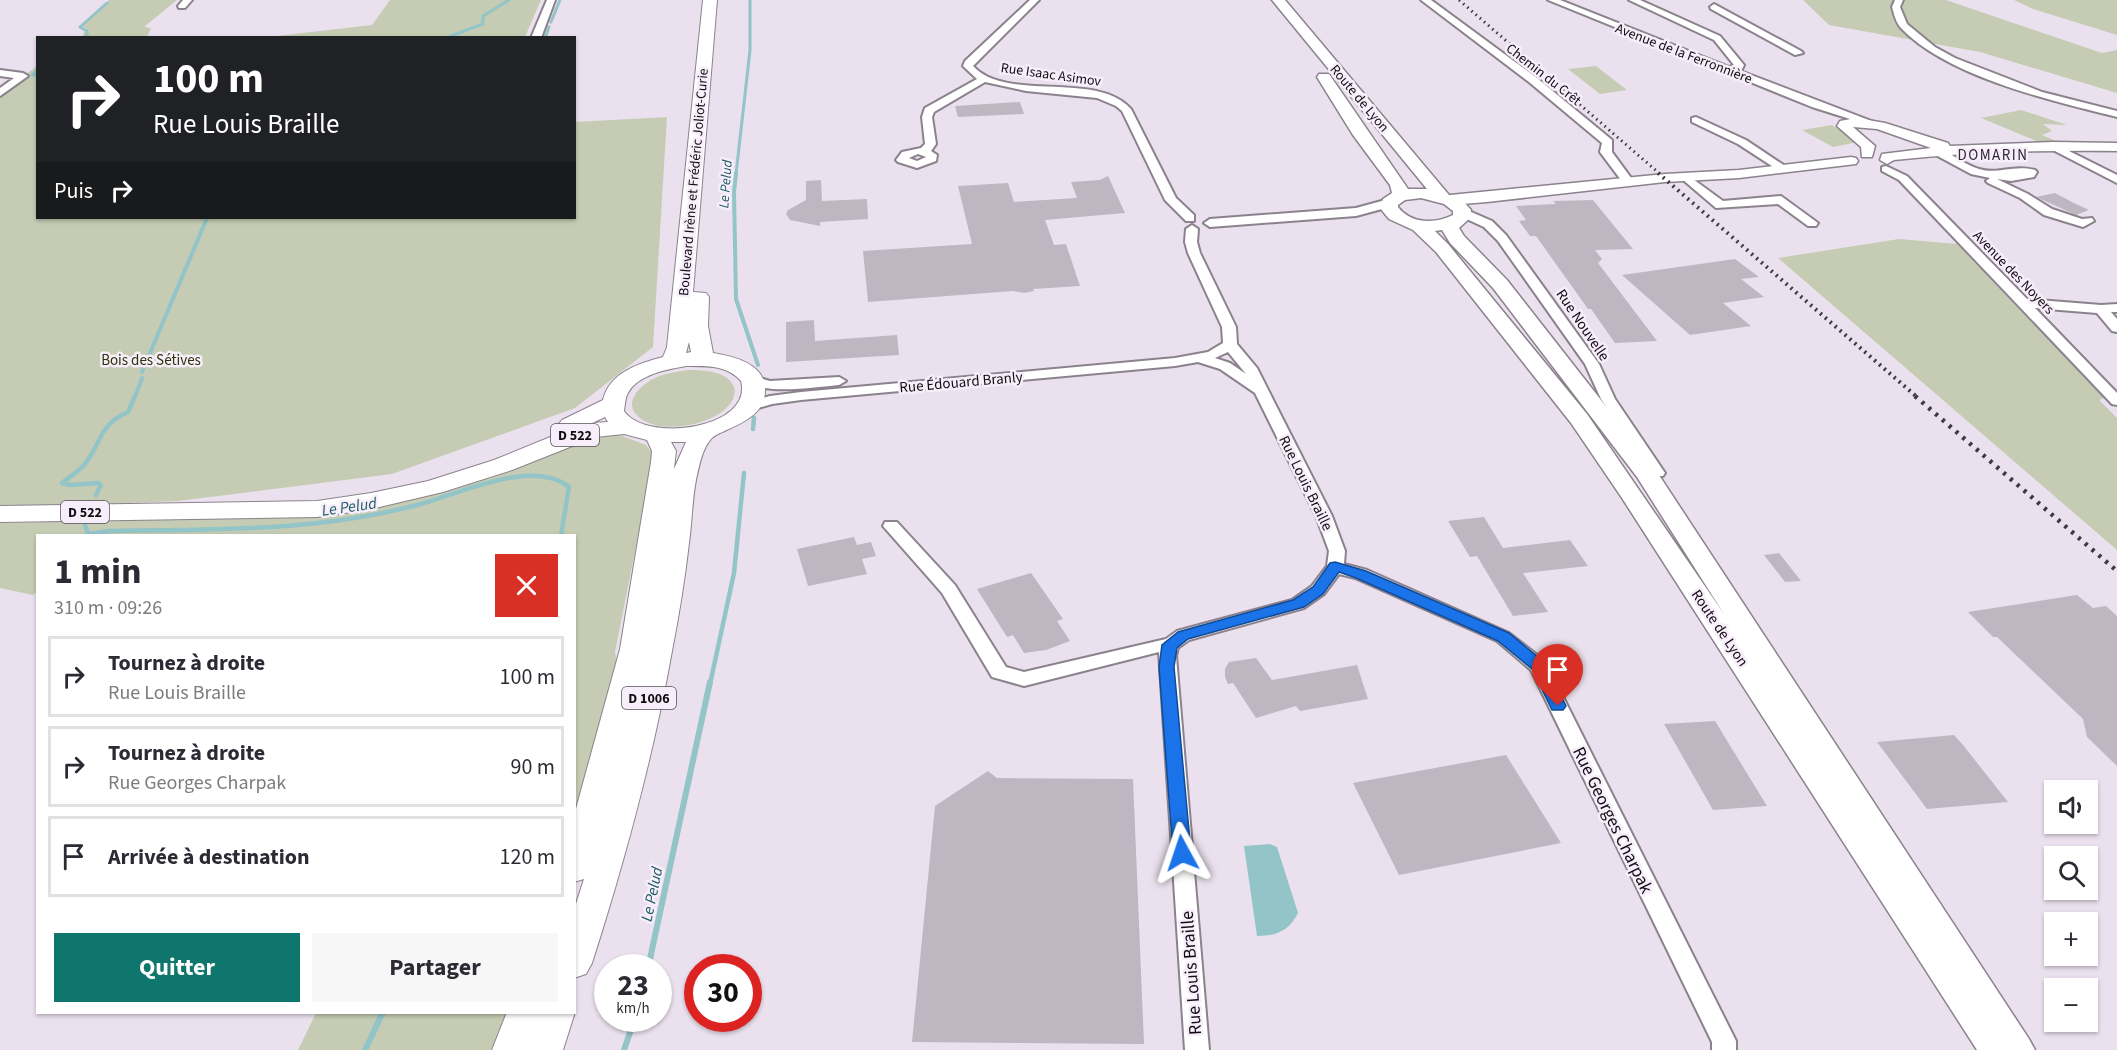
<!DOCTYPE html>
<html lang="fr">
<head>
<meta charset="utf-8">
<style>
	body { margin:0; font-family:"Source Sans 3",sans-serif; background:#f7f7f7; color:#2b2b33; height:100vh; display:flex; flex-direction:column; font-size:22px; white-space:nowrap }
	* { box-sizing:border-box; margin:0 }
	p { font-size:20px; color:#7c7c81 }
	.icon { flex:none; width:33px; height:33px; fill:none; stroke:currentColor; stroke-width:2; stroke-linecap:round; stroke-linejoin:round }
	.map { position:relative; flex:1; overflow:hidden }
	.sheet { position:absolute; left:36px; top:534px; width:540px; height:480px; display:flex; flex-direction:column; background:#fff; border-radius:0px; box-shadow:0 2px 4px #0004 }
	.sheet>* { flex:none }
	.hud { position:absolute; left:36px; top:36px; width:540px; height:183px; border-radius:0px; box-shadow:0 2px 4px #0004; background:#202124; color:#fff; overflow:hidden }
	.controls { position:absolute; left:2044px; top:780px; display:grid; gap:12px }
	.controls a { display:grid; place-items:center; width:54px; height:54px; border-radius:0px; background:#fff; box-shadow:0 2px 4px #0004; font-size:30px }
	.speed { position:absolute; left:594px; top:954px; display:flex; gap:12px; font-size:30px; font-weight:700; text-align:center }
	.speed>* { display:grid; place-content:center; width:78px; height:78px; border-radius:50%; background:#fff; box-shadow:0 2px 4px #0004; line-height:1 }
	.speed small { font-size:15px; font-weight:400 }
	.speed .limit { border:9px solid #d22; background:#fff; color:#111 }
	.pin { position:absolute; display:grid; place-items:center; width:51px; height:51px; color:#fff; margin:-62px -26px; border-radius:50% 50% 50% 0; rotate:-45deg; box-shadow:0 0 6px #0007 }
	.pin .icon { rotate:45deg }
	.me { position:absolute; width:66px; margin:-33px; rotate:355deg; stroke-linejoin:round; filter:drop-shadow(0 0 4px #0008) }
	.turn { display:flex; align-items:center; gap:21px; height:126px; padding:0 18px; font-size:27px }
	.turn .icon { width:78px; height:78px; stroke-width:2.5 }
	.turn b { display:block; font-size:42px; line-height:51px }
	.then { display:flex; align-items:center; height:57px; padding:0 18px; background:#0003; gap:12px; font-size:22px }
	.round { display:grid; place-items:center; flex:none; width:63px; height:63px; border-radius:0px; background:#f7f7f7 }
	.headline { display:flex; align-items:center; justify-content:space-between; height:102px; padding:0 18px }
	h1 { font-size:36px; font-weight:700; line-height:45px }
	.cta { display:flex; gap:12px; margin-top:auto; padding:12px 18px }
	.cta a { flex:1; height:69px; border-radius:0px; background:#0f766e; color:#fff; font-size:24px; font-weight:700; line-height:69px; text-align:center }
	.cta a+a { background:#f7f7f7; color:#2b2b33 }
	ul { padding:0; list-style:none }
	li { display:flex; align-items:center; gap:18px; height:81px; margin:0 12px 9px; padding:0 6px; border:3px solid #e1e1e2; border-radius:0px }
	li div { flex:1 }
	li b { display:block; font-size:22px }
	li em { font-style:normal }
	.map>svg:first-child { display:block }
</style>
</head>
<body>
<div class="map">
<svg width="2117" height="1050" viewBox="0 0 2117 1050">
	<rect width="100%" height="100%" fill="#ebe1ee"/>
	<!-- green -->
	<path fill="#c5ccb3" d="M108,0H177L144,27L151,28L147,37H82L86,28L81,26L108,3Z
		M390,0H541L525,37H268L372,25Z
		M1803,0H1946L2102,53L2117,50V93L1980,52L1829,25Z
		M2014,0H2117V35L2033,9Z
		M37,66L38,218H574L575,122L667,117L653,347L575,408L392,474L178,501L0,508V93Z
		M1596,66L1627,90L1600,94L1568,69Z
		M2021,110L2067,125L2043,124L2052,131L2042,135L2065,145H2046L1981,118Z
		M1832,125L1858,142L1833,147L1802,130Z
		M1899,239L1957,244L2104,398L2099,400L2117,418V550L1778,258Z
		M689,370C703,370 728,371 734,387C737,397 730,405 723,411C704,426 661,434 640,418C620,403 642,383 657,377C668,373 678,371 689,370Z
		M617,434L646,445L652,453L648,500L641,521L615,652L618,669L575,824L574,536H38L37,592L33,595L0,588V523L295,517L437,494L503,473L598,435Z
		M316,1013H510L494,1050H298Z"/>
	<!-- water -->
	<path fill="#92c4c8" d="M1270,844L1277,847L1298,913C1289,931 1276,936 1257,936L1244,846Z"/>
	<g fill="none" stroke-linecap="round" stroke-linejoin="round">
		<!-- stream-far3 -->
		<path stroke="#92c4c8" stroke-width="3" d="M551,22L560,0
			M451,36L483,24V16L509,0
			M87,38V31L80,27L107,3
			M545,38L549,27
			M38,70L32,75L38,76
			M736,174L750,50V0"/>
		<!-- stream-far2 -->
		<path stroke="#92c4c8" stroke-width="4" d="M736,173L734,192L736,299L758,365
			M142,372L207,218
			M135,397L142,378"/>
		<!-- stream-far1 -->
		<path stroke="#92c4c8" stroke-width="4.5" d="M753,429L754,418
			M96,495L101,485L99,483L70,485L62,483C69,477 78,472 84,465C102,443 98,425 128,412L135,396
			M84,522L88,534L109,531C212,529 316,532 417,505C457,495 532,457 569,487L561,536
			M710,684L734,573L744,473"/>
		<!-- stream -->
		<path stroke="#92c4c8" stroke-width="6" d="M648,968L710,682
			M365,1050L383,1012
			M624,1050L635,1018"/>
	</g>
	<!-- building -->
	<path fill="#c0b6c2" d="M1020,102L1024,114L958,117L955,106Z
		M1108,176L1125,213L1045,220L1054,245L1066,244L1080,286L1033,289L1034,291L1024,293L1013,291L868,302L863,251L972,244L958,186L1008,183L1014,202L1077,198L1071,182L1100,180Z
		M821,180L822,201L867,199L868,219L820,222V226L790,220L786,214L788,210L806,200V181Z
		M2055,193L2072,202L2089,210L2076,215L2036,197Z
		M1593,200L1633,249L1595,250L1602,259L1598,263L1657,341L1615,343L1591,309H1588L1536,236H1530L1519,221L1526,220L1516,206L1556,204L1553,201Z
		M1735,259L1759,277L1741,279L1764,297L1723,303L1751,326L1690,335L1622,275Z
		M814,320L815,341L897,335L899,355L786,362V322Z
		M1484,517L1503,548L1570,540L1588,566L1523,573L1548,612L1513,616L1477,556L1470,557L1448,521Z
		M854,537L857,545L871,542L876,556L862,559L867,574L808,586L797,549Z
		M1779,553L1801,581L1785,582L1764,555Z
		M1031,573L1063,619L1057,621L1070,641L1046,650L1024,653L1013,635L1007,637L977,589Z
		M2077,595L2093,608L2106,606L2117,616V766L2087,737L2083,719L1997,637H1993L1968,612Z
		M1256,658L1272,680L1357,665L1368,699L1300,711L1296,706L1256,718L1233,683L1228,684L1225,677V669L1229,662Z
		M1715,721L1767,806L1713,810L1664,724Z
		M1954,735L1963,745L2008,802L1927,809L1877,742Z
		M1506,755L1561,843L1399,875L1353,783Z
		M988,771L997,778L1133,779L1144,1044L912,1042L935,806Z"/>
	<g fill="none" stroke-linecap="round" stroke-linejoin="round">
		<defs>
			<path id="minor" d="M183,0H192L185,8H179L178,6Z
				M547,0H555L541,38H531Z
				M1030,0H1039L973,66C1007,103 1096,70 1131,109L1176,198L1194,215V221H1186L1165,200L1122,111L1116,106L1097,98L1026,91L985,82L934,112L932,117L936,144L931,151L937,155L936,161L917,168L898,162L896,160L902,152L921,148L925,144L922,117L925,108L977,79L963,66L965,61ZM918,154L926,157L917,161L909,158Z
				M1421,0H1431L1537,78L1612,140V152L1634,182L1632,184H1624L1600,152L1602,143L1529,82Z
				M1548,0H1560L1729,67L1734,65L1714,40L1629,0H1640L1720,36L1744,65L1742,69L1738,70L1874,122L1869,125L1812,107Z
				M1895,0H1903L1900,7L1907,24L1935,47L1955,58L2042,92L2117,111V117C2052,101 1948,77 1901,28C1896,23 1894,14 1892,7Z
				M1714,4L1801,51L1803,53L1795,55L1711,9L1710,7Z
				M0,70L23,73L28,76L0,96V88L14,78L0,76Z
				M1696,117L1746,140L1788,168L1782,171L1778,170L1738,144L1692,122V118Z
				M2053,143L2117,175V183L2049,148L2047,146Z
				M1936,148C1951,152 1964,165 1979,169C1998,175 2013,164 2035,170L2037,172L2034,177L2011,181L1997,179L2028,194L2052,209L2082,219L2092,218L2094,221L2083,227L2044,215L2020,198L1988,183L1986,181L1990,178L1971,174L1932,153L1930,151Z
				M1886,166L1907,176L2027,299L2101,305L2117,304V312H2111L2117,319V332L2112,331L2097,313L2035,308L2117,393V405L2112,404L1899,180L1882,171V167Z
				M1686,174L1723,201L1781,196L1818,223L1816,226H1808L1778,204L1716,208L1682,179L1680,177Z
				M1389,199L1395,203L1393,206L1356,216L1210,227L1204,223L1210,219L1356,208Z
				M1462,208L1492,221L1506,235L1599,364L1615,399L1665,473L1663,476H1651L1601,399L1585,364L1498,241L1484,227L1458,215V209Z
				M1192,225L1198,229L1197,242L1200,253L1236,327L1237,344L1257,368L1332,516L1345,551L1344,564L1367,570L1509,633L1545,661L1732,1033L1736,1041V1050H1712V1042L1531,670L1497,641L1355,578L1339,574L1324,594L1304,608L1189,640L1178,648L1176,656L1209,1050H1185L1159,652L1024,686L992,677L942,593L883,526L885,522H897L955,585L1006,667L1024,672L1166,639L1177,631L1292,600L1312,586L1327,566L1329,551L1316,516L1255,393L1220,369L1198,362L1175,366L801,400L772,404L748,411L741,407L743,404L770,396L801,392L1175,358L1208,352L1223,343L1222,327L1188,253L1185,242L1186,229ZM1228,352L1246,374L1230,363L1215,358Z
				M753,376L770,381L839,377L846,381L839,385C817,387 761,396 746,380L748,377Z"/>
			<path id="tertiary" d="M1856,118L1885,123L1948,143L1950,146L2053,142L2117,143V151C2042,150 1968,152 1894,160L1887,164L1880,160L1882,154L1931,148L1877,129L1853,127L1875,146L1872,157H1862L1861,147L1837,126L1840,121Z
				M1851,157L1856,158L1858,161L1856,164L1739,178L1665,182L1487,202L1450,205L1442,200L1450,195L1665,174L1739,170Z"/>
			<path id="secondary" d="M1272,0H1285L1449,195C1458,197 1465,202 1471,210L1470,218L1459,228L1464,236L1507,280L1655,469L2029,1039L2035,1050H1977L1622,498L1571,423L1436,252L1413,230L1389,219L1380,208L1383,199L1392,193L1390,185L1353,135L1317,77L1319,74H1329L1408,189H1427ZM1421,198L1444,204L1453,211V215C1435,224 1411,224 1398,207V205L1405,200ZM1442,230L1450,243L1493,288L1637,477L1724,614L1587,414L1448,244L1435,231Z"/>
			<path id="primary" d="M703,0H717L693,292L706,293L709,297L708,326L713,353C732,356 764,363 765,388C767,417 735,425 716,435C703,442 699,467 696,480C692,501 692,522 689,543C685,579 679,615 672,651C653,757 625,860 592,963L586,974L574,978V910L584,879L574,882V816L620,649L651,462L652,451L647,440L624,434L595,437L512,470L443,492L371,509L317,517L0,522V506L317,501L371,493L428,481L494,460L565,431L558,425L562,420L603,400C609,373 639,363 663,357L667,347ZM689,342L691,352L686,353ZM687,366C707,366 727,365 741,381C754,428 647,444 624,411C625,406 625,398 628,393C638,374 669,369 687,366ZM605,417L608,422L592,423ZM671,442H686L674,469L676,451Z
				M574,1010L575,1012L563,1050H492L507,1012H574Z"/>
		</defs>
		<!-- minor casing -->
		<use href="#minor" stroke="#8b828d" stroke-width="4"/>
		<!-- tertiary casing -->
		<use href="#tertiary" stroke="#8b828d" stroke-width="3"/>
		<!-- secondary casing -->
		<use href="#secondary" stroke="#8b828d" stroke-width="3"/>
		<!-- primary casing -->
		<use href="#primary" stroke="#8b828d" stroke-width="2"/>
		<!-- minor -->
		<use href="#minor" fill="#fff" fill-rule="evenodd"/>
		<!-- tertiary -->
		<use href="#tertiary" fill="#fff" fill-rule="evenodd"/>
		<!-- secondary -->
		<use href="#secondary" fill="#fff" fill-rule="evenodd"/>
		<!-- primary -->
		<use href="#primary" fill="#fff" fill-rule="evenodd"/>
		<!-- rail-far2 -->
		<path stroke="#3d393f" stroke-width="3" stroke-dasharray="1.5 4" stroke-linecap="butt" d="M1459,0L1660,174"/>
		<!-- rail-far1 -->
		<path stroke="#3d393f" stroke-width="4" stroke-dasharray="2 4.5" stroke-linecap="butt" d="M1658,173L1917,397"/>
		<!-- rail -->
		<path stroke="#3d393f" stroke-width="4.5" stroke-dasharray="3 6" stroke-linecap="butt" d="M1915,396L2117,571"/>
	</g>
	<!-- route -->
	<path fill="#1a73e8" stroke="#114b97" stroke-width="1.5" d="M1335,562L1366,571L1509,633L1544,662L1566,706L1563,710H1552L1532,669L1498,641L1356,578L1339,572L1323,594L1304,607L1188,639L1177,648L1174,667L1191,853L1188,858L1182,860L1176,858L1173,853L1159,667L1162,645L1178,632L1293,600L1313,587L1330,563Z"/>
	<g text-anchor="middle" stroke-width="5" stroke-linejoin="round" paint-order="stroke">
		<!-- far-street labels -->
		<g font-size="14" fill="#110e12" stroke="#f8eefb">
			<text transform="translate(1684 53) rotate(21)" y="5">Avenue de la Ferronnière</text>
			<text transform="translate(1051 74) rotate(8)" y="5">Rue Isaac Asimov</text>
			<text transform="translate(1544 74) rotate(38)" y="5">Chemin du Crêt</text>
			<text transform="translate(1360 98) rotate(50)" y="5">Route de Lyon</text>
			<text transform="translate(693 182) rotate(-85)" y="5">Boulevard Irène et Frédéric Joliot-Curie</text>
			<text transform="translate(2014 272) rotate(46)" y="5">Avenue des Noyers</text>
		</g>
		<!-- far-water labels -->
		<g font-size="14" font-style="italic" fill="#185c62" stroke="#f8eefb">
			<text transform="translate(725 184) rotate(-86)" y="5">Le Pelud</text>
		</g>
		<!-- shield labels -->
		<g fill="#f8eefb" stroke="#565158" stroke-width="1.5">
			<rect x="551" y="424" width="48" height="22" rx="4.5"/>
			<rect x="61" y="501" width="48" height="22" rx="4.5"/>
			<rect x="622" y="687" width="54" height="22" rx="4.5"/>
		</g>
		<g font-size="14" font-weight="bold" fill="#110e12">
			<text x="575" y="440">D 522</text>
			<text x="85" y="517">D 522</text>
			<text x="649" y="703">D 1006</text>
		</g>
		<!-- far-quarter labels -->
		<g font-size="15" letter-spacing="1.5" fill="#2f2731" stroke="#f8eefb">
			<text x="1993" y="160">DOMARIN</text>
		</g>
		<!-- street labels -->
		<g font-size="15" fill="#110e12" stroke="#f8eefb">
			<text transform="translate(1583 325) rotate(56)" y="5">Rue Nouvelle</text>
			<text transform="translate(961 382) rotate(-5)" y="5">Rue Édouard Branly</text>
			<text transform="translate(1306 483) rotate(64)" y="5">Rue Louis Braille</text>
			<text transform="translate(1720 628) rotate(56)" y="5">Route de Lyon</text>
		</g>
		<!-- park labels -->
		<g font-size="15" fill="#2c3508" stroke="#f8eefb">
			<text x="151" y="365">Bois des Sétives</text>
		</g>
		<!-- water labels -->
		<g font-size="16" font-style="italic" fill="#185c62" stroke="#f8eefb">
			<text transform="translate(349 506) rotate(-8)" y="6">Le Pelud</text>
			<text transform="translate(651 894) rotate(-78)" y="6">Le Pelud</text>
		</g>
		<!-- near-street labels -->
		<g font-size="18" fill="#110e12" stroke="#f8eefb">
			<text transform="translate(1613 820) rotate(64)" y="6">Rue Georges Charpak</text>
			<text transform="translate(1191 973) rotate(-94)" y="6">Rue Louis Braille</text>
		</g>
	</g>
</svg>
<div class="controls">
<a><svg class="icon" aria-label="sound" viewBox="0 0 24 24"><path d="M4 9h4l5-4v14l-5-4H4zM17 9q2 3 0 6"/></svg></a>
<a><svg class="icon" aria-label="search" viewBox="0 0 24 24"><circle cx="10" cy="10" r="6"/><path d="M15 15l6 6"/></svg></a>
<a>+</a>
<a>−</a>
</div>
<div class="speed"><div>23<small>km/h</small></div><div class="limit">30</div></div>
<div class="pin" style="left:1558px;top:706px;background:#d93025"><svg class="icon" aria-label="arrive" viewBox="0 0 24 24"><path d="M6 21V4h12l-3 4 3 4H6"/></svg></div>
<svg class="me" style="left:1182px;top:853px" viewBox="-20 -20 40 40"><path d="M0-17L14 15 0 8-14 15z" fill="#1a73e8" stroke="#fff" stroke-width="4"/></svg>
<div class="hud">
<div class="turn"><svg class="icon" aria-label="right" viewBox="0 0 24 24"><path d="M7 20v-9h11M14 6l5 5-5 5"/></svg><div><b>100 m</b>Rue Louis Braille</div></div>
<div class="then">Puis<svg class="icon" aria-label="right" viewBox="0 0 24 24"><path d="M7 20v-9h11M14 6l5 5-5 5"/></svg></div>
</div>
<section class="sheet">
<div class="headline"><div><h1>1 min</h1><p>310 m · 09:26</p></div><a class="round" style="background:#d93025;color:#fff"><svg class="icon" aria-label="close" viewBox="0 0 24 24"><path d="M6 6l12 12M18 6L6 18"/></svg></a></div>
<ul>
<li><svg class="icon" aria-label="right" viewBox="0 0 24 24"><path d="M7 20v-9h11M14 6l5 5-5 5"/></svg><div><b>Tournez à droite</b><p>Rue Louis Braille</p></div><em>100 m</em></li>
<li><svg class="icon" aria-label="right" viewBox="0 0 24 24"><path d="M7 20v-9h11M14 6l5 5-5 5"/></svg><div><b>Tournez à droite</b><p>Rue Georges Charpak</p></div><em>90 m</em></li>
<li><svg class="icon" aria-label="arrive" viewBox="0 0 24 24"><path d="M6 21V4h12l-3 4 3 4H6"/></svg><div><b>Arrivée à destination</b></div><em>120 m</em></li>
</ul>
<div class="cta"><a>Quitter</a><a>Partager</a></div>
</section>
</div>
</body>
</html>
